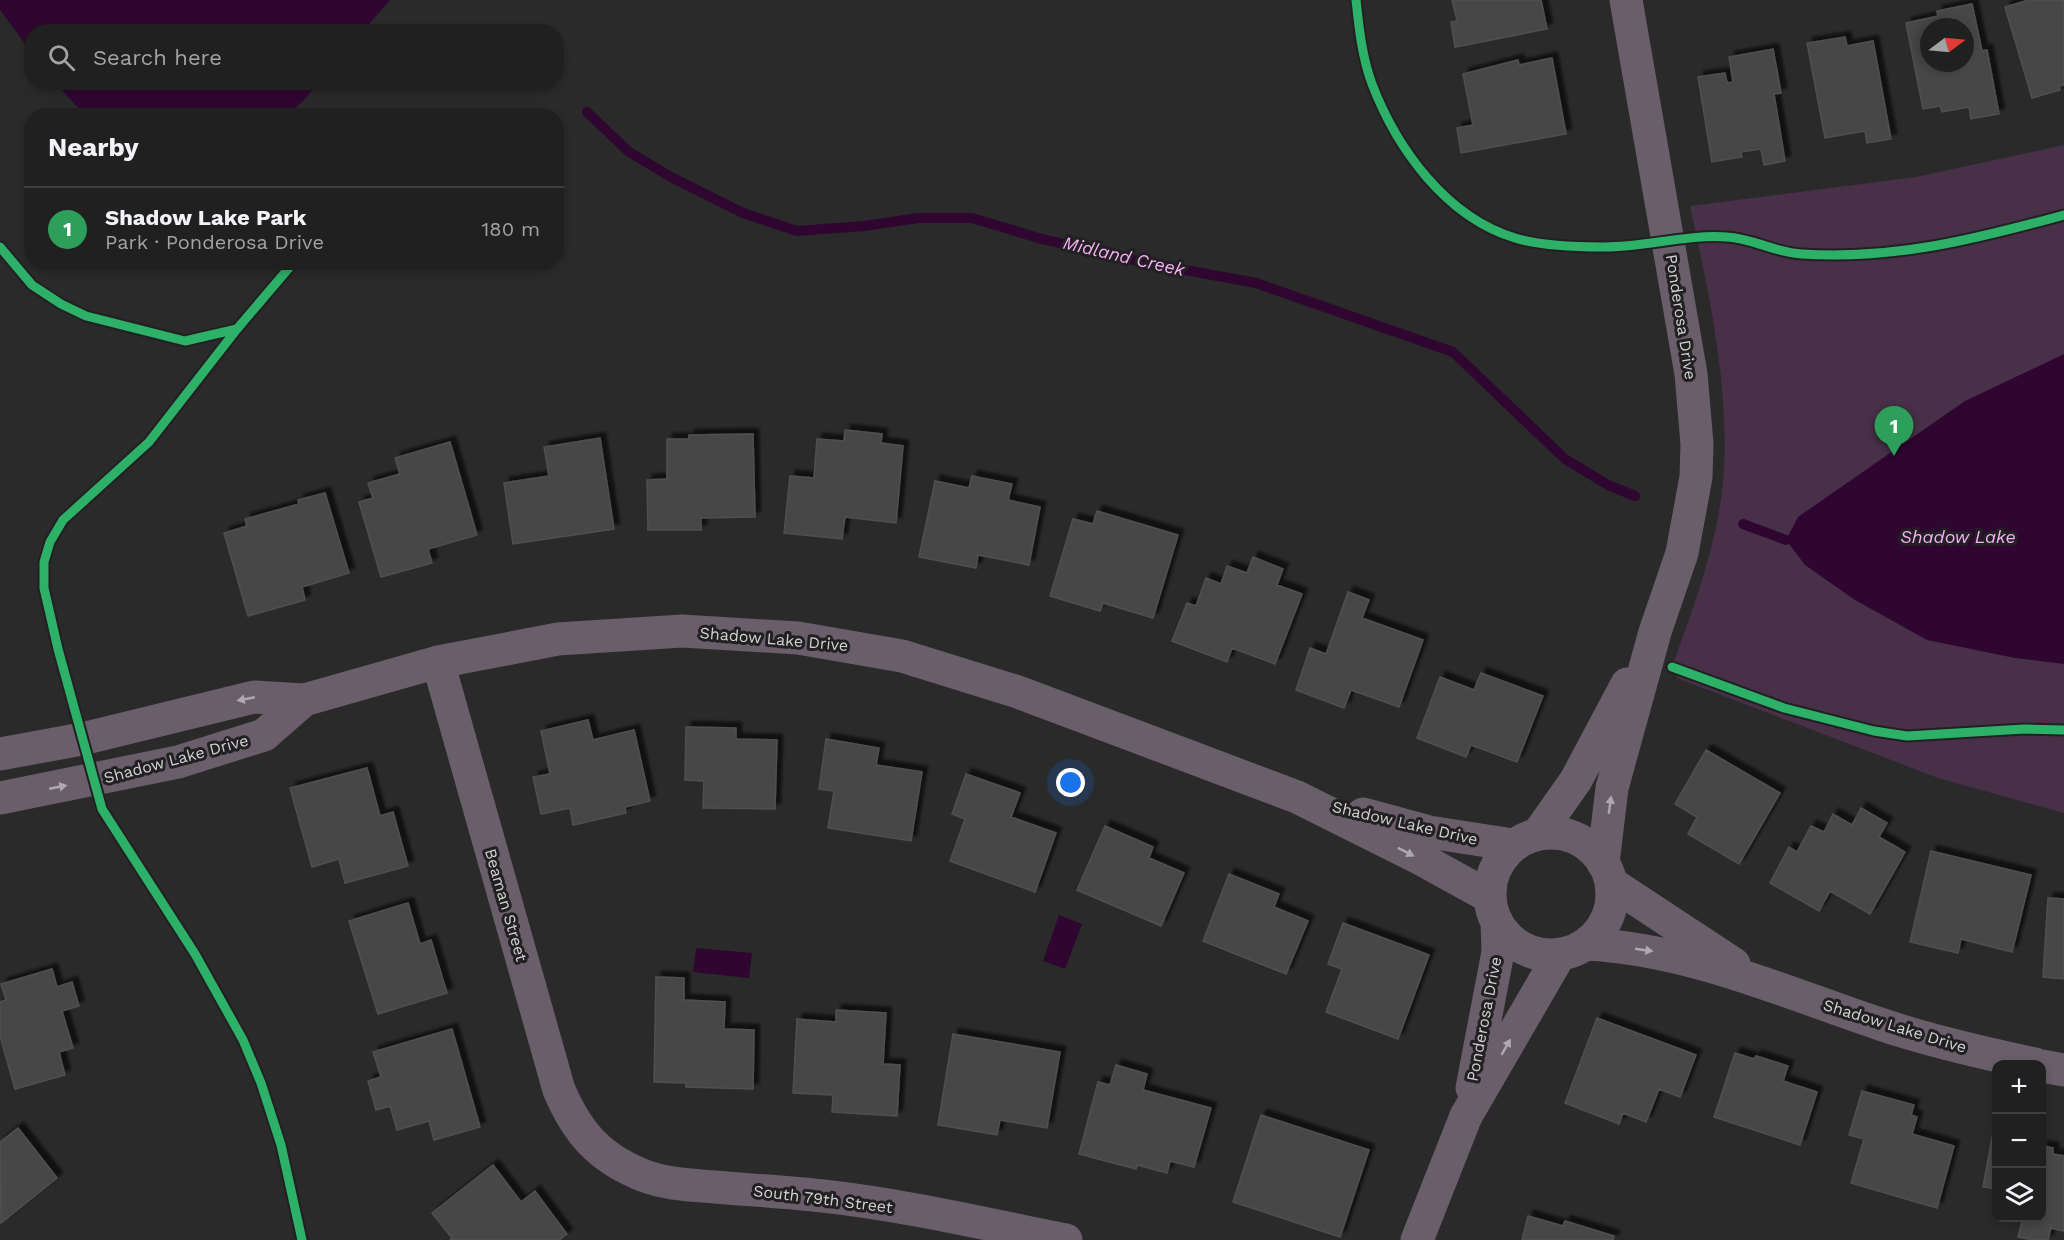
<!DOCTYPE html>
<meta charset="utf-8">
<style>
body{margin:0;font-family:"Work Sans",sans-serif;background:#2d2d2d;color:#f1f3f6}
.controls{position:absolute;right:18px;bottom:18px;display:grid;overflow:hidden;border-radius:12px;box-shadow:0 3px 9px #0003}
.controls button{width:54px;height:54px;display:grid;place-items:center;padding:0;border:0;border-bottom:2px solid #3d3e3e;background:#202020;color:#f1f3f6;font:30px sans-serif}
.compass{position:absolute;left:1920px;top:18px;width:54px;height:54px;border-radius:50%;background:#202020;box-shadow:0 3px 9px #0003;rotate:74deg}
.you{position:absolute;left:1071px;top:783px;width:21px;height:21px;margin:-15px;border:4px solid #fff;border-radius:50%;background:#1a73e8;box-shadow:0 0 0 9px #1a73e833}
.badge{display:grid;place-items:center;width:39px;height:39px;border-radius:50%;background:#989798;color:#fff;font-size:20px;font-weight:700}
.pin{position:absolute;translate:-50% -50px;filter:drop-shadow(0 2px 3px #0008)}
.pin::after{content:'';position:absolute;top:32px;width:21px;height:18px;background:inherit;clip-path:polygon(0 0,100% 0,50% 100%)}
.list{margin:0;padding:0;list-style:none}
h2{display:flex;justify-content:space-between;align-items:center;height:78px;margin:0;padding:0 24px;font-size:26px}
h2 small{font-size:20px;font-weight:400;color:#a2a3a5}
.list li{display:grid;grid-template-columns:39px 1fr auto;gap:18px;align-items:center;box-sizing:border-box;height:84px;padding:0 24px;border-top:2px solid #3d3e3e}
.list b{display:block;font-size:22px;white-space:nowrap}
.list p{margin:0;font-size:20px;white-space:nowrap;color:#a2a3a5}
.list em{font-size:20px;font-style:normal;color:#a2a3a5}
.icon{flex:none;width:33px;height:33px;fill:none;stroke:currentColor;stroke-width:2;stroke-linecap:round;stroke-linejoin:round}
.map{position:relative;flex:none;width:2064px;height:1240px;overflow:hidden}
.search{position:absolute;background:#202020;box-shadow:0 3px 9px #0003;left:24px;top:24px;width:540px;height:66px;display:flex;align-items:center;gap:15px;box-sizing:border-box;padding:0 21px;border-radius:24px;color:#a2a3a5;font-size:22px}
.panel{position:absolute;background:#202020;box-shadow:0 3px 9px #0003;left:24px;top:108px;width:540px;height:162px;border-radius:24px}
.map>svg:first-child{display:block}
.green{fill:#473048}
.water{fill:#2f0630}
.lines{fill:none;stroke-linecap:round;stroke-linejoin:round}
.stream{stroke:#2f0630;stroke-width:10}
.building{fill:#464646;stroke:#505050;stroke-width:1.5;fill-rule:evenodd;filter:url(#shadow)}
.minor{stroke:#695e69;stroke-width:33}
.cycleway-casing{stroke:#222022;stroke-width:13}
.cycleway{stroke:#2db169;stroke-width:9}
.oneway{fill:#aea9ae}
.labels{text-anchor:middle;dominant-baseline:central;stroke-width:6;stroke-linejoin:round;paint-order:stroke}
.street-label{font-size:16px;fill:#d3d2d3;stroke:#222022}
.water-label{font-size:18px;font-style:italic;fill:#f8b0fa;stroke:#222022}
</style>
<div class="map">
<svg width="2064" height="1240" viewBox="0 0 2064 1240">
<defs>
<filter id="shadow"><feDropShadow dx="5.5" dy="-5.5" stdDeviation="1.5" flood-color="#0009"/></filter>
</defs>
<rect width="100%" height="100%" fill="#2a2a2a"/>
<path class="green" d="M2064,145V813L1938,778L1677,678L1672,667C1693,608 1717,546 1723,482C1731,393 1709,293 1690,206L1916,177Z"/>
<path class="water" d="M0,0H390L363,31L32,32L31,52L0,10Z
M55,83H319L302,102L284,116L85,115Z
M2064,354V664L2015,658L1927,640L1855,600L1805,565L1786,540L1798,517L1965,401Z
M1059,915L1082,924L1065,969L1043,961Z
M696,948L752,953L749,978L693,972Z"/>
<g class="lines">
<path class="stream" d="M587,112L629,152L671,177L743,213L797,231L864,226L918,218H972L1042,239L1142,262L1256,283L1453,352L1565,459L1608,485L1635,496
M1743,524L1786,540"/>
</g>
<path class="building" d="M1452,0H1541L1547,29L1455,47L1451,22L1457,21Z
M2029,0H2064V85L2059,86L2060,90L2032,98L2005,7Z
M1972,4L1982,51L1987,50L1999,114L1971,119L1969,107L1942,112L1940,106L1923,109L1906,23L1938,16L1937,11ZM1929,27H1965V63H1929Z
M1845,37L1847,46L1873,41L1891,139L1867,143L1865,131L1825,138L1807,43Z
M1773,49L1781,93L1774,94L1785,161L1764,165L1761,149L1741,152L1742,157L1712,162L1698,77L1725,73L1727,83L1733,82L1729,57Z
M1552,58L1566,134L1461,153L1457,128L1473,125L1463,74L1518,60L1519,65Z
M845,430L882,434L881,443L903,446L896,523L845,517L842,539L784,533L790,476L814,478L817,439L844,441Z
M753,434L755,517L701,518V530H648L647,480L667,479V439H689V435Z
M600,438L614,529L513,544L504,483L549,476L544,447Z
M450,442L477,535L428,549L432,563L381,577L359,502L373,498L368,483L400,474L395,458Z
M972,476L1012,484L1008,500L1040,507L1029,565L978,555L976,568L919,557L935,481L969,488Z
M325,493L349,573L302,587L305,600L248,616L224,533L247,526L245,519L299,504L298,500Z
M1097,511L1178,535L1153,618L1103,603L1100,611L1050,596L1073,519L1093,524Z
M1253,557L1283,569L1277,585L1302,594L1275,664L1232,648L1227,662L1172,641L1187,603L1196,606L1206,578L1221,584L1227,566L1247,573Z
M1348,592L1369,600L1362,618L1423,640L1399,707L1351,690L1344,708L1296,690L1310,648L1326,654Z
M1481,673L1543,696L1517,762L1471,745L1466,757L1417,738L1440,677L1474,690Z
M588,720L593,740L634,730L650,801L625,807L626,813L573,825L570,808L541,814L533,777L550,774L541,731Z
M686,727L736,728V739L777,740L775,809L703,808L704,781L685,780Z
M826,739L879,748L876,765L922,772L911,841L828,828L834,791L819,789Z
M1706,750L1780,793L1739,864L1688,834L1697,817L1675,804Z
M367,768L380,816L393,812L408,866L345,883L339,859L312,867L290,788Z
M966,774L1020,793L1011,817L1056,833L1035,892L950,861L965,819L952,814Z
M1861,808L1887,823L1879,837L1905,852L1870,914L1830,891L1819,911L1770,883L1789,847L1797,852L1811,826L1824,832L1833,814L1852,825Z
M1105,826L1153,847L1149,858L1184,873L1161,926L1077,890Z
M1931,851L2031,875L2012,952L1961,939L1958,953L1910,942Z
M1229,874L1279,894L1274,907L1308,921L1286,974L1203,941Z
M2048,898L2064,899V979L2043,977Z
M408,903L420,944L431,940L447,993L378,1014L349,921Z
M1343,923L1429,955L1398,1039L1326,1012L1342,969L1328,964Z
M52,969L57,987L72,982L79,1006L62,1011L73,1048L59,1052L65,1075L15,1089L0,1036V1002L6,1000L1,984Z
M656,977L684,978V1000L725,1002L724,1029L754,1030L753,1089L686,1087V1083L654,1082Z
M836,1010L886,1013L883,1064L900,1065L897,1116L832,1112L833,1095L793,1093L797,1019L836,1022Z
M1597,1018L1696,1055L1680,1097L1659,1089L1646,1122L1623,1113L1619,1124L1565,1103Z
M452,1029L480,1127L434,1140L429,1121L397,1130L390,1106L376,1110L368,1081L381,1077L373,1052Z
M953,1034L1060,1052L1047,1128L1000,1120L997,1135L938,1125Z
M1735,1053L1754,1059L1756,1056L1788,1066L1783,1081L1817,1092L1800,1145L1714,1117Z
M1116,1065L1147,1074L1143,1090L1211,1108L1194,1167L1170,1161L1167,1173L1137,1165L1136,1169L1079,1154L1098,1082L1110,1085Z
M1862,1091L1914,1105L1911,1115L1917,1117L1912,1134L1954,1146L1937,1208L1851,1183L1864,1139L1849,1135Z
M1261,1115L1369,1150L1340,1237L1233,1202Z
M18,1128L57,1178L1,1223L0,1142Z
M1993,1132L1996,1133V1189L1983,1187Z
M2042,1146L2053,1148V1154L2064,1156V1231L2051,1228L2048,1240H2033L2018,1237L2022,1221L2001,1218H2042Z
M493,1165L521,1202L535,1191L567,1234L559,1240H450L452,1238L432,1213Z
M1528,1216L1563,1226L1565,1221L1614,1236L1613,1240H1522Z"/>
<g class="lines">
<path class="minor" d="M438,662L559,1090C577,1132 598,1157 642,1175C665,1184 689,1185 714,1187C750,1190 787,1192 823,1196C905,1205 985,1224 1066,1240
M0,754L82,739L254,697L304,700L438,662L558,639L682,631L798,638L902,656L1018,692L1297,797L1421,859L1490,897
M0,798L178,762L264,735L304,700
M1363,814L1429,832L1513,845
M1490 894a61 61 0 1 1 122 0a61 61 0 1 1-122 0Z
M1538,834L1576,780L1627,684
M1603,863L1612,788L1655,632L1682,553L1696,477L1697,444L1691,374L1626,0
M1611,883L1734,964
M1586,944C1689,949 1784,992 1880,1024C1930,1041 1983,1053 2035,1064
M2042,1066L2064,1070
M1472,1088L1498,952L1497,922
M1417,1240L1466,1116L1560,954"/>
<g class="cycleway-casing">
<path id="cycleway" d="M1356,0C1359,28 1362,57 1372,84C1397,149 1446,217 1515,238C1541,246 1574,247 1601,247C1643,248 1685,234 1727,237C1752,238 1776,253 1802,254C1894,260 1976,239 2064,215
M0,247L32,285L61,304L86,316L185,341L237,329
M294,262L237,329L149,442L63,520L50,542L44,562V588L58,649L102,809L195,954L243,1040L261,1083L281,1145L302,1240
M1672,667L1784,708L1874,731L1907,736L2024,729L2064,730"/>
</g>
<use href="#cycleway" class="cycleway"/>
</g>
<defs><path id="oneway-solid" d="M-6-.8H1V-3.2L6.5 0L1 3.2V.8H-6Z" transform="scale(1.5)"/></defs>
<g class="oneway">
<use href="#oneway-solid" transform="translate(246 699) rotate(169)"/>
<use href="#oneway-solid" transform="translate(58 787) rotate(-11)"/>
<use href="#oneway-solid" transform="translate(1610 805) rotate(-82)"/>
<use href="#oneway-solid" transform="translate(1406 852) rotate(27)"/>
<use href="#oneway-solid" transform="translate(1644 950) rotate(8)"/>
<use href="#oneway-solid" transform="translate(1506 1047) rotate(-60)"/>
</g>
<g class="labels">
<g class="street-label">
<text transform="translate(1681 317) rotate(81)">Ponderosa Drive</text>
<text transform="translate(774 639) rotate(5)">Shadow Lake Drive</text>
<text transform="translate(176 759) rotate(-15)">Shadow Lake Drive</text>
<text transform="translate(1405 823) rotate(13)">Shadow Lake Drive</text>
<text transform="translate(506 905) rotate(74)">Beaman Street</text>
<text transform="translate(1484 1019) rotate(-79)">Ponderosa Drive</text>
<text transform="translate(1895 1026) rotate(17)">Shadow Lake Drive</text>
<text transform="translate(823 1199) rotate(7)">South 79th Street</text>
</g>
<g class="water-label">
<text transform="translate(1124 256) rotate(13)">Midland Creek</text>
<text x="1958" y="536">Shadow Lake</text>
</g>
</g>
</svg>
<div class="controls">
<button>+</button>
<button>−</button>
<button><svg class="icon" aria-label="layers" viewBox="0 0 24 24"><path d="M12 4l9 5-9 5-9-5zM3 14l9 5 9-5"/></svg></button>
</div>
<svg class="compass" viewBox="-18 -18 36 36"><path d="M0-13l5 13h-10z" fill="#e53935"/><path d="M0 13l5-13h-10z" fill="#a2a3a5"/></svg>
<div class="you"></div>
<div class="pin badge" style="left:1894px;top:456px;background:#2e9e5b">1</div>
<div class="search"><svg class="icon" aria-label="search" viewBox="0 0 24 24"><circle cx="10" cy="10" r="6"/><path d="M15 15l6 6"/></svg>Search here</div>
<section class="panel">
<h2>Nearby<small></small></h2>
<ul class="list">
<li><span class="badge" style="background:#2e9e5b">1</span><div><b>Shadow Lake Park</b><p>Park · Ponderosa Drive</p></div><em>180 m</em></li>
</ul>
</section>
</div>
